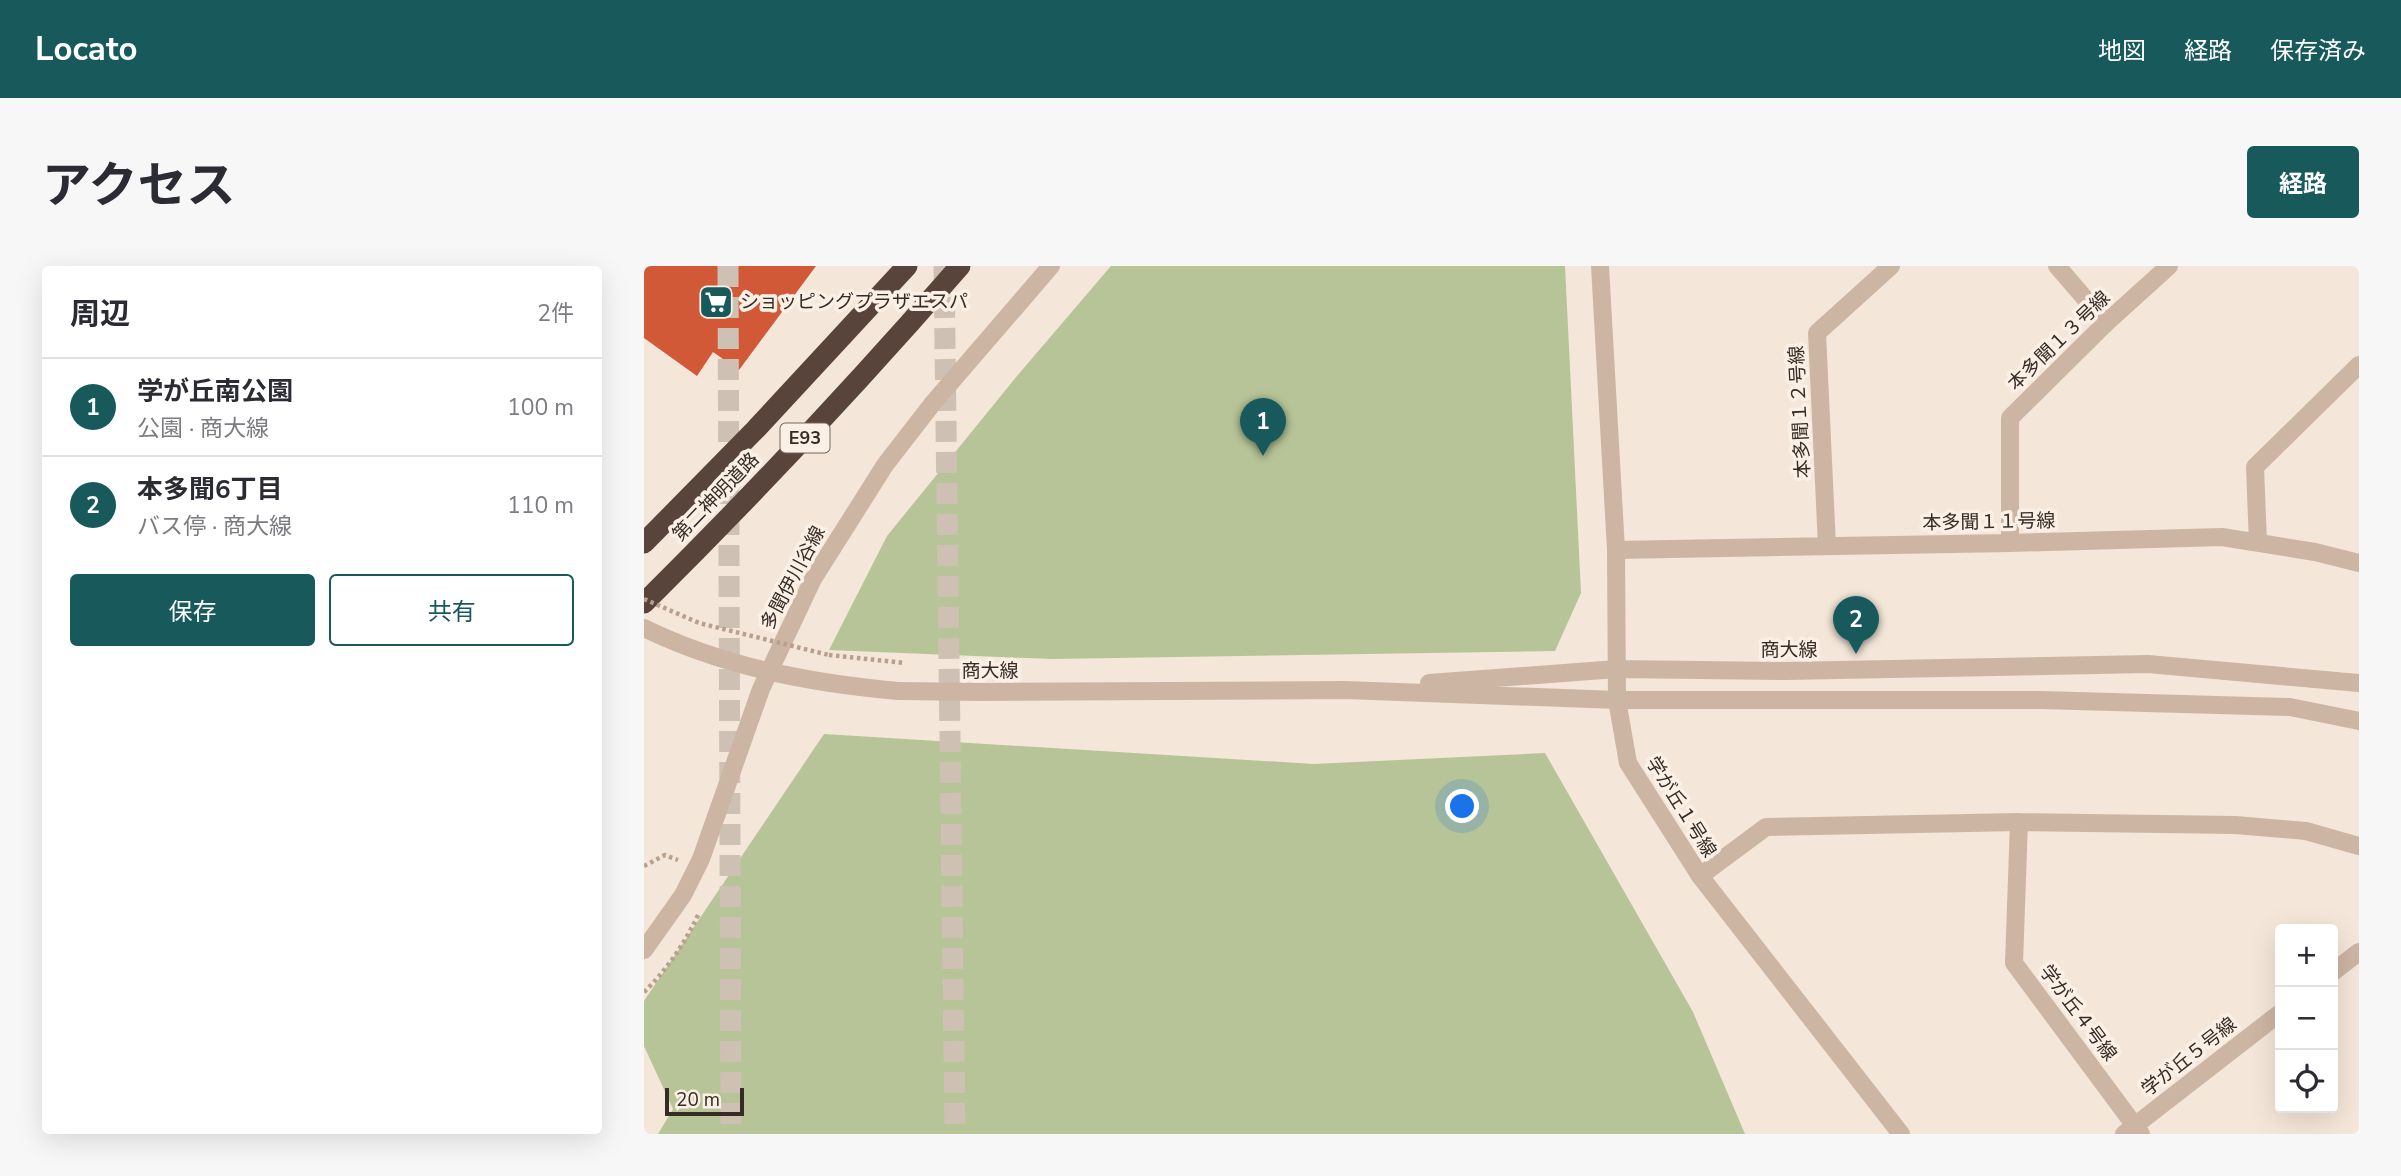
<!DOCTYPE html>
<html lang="ja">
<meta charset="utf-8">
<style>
body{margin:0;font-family:"Nunito Sans","Noto Sans JP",sans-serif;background:#f7f7f7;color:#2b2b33}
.controls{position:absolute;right:21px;bottom:21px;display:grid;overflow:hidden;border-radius:7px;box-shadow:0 7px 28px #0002}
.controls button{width:63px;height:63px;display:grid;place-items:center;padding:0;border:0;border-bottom:2px solid #e1e1e2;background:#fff;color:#2b2b33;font:35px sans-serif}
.scale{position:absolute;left:21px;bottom:18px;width:79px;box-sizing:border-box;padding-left:7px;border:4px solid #372b26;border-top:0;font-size:19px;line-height:24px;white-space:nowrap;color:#372b26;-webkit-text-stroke:5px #fbf0e5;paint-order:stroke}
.you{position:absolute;left:819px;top:541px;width:24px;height:24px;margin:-18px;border:5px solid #fff;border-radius:50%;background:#1a73e8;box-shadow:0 0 0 10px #1a73e833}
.badge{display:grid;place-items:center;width:46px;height:46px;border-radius:50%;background:#185a5c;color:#fff;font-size:23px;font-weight:700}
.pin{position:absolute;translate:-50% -58px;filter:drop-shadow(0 2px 4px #0008)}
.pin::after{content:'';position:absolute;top:37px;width:24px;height:21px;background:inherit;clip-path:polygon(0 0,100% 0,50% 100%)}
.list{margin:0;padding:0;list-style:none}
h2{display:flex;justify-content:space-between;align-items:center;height:91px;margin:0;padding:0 28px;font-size:30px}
h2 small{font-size:23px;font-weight:400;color:#7c7c81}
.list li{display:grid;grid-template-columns:46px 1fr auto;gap:21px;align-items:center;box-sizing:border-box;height:98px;padding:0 28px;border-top:2px solid #e1e1e2}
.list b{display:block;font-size:26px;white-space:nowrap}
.list p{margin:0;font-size:23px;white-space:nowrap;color:#7c7c81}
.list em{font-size:23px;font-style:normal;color:#7c7c81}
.actions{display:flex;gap:14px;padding:21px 28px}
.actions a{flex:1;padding:16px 0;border:2px solid #185a5c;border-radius:7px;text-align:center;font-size:24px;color:#185a5c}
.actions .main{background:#185a5c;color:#fff}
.icon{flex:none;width:38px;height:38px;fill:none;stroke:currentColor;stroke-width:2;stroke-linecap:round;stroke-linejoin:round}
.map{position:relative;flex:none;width:1715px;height:868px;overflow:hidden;border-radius:7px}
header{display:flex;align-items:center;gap:42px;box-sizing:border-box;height:98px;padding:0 35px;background:#185a5c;color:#fff}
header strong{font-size:33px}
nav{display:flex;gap:38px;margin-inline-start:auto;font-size:24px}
.intro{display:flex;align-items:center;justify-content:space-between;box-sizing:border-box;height:168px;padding:0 42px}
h1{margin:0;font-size:49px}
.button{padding:18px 32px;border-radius:7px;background:#185a5c;color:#fff;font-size:24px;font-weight:700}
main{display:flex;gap:42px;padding:0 42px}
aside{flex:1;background:#fff;border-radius:7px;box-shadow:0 7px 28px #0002}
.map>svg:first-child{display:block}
.green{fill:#b6c497}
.building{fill:#d15938}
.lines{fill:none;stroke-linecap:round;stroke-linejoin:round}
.motorway-tunnel{stroke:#cec1b4;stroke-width:21;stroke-dasharray:21 10;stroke-linecap:butt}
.path{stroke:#b99f8d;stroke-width:4.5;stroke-dasharray:3.5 3.5;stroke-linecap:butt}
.minor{stroke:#cdb5a3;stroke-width:18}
.tertiary{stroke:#cdb5a3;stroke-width:18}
.motorway{stroke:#59443c;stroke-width:21}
.path-bridge{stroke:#b99f8d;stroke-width:4.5;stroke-dasharray:3.5 3.5;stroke-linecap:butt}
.tertiary-bridge{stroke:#cdb5a3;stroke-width:18}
.labels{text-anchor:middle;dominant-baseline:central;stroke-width:7;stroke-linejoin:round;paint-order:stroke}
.shield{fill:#fbf0e5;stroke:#72665f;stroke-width:2}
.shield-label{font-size:18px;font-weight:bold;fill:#372b26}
.poi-label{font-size:19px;fill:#372b26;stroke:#fbf0e5;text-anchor:start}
.street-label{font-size:19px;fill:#372b26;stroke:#fbf0e5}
</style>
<header>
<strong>Locato</strong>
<nav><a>地図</a><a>経路</a><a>保存済み</a></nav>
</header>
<div class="intro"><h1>アクセス</h1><a class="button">経路</a></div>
<main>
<aside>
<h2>周辺<small>2件</small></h2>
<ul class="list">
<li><span class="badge">1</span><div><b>学が丘南公園</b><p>公園 · 商大線</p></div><em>100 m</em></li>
<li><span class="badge">2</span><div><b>本多聞6丁目</b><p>バス停 · 商大線</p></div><em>110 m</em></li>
</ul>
<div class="actions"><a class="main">保存</a><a>共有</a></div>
</aside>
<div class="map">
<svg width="1715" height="868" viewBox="0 0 1715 868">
<rect width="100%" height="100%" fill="#f4e6d8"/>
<path class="green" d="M467,0H921L937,327L911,385L408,393L185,384L243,270L373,110Z
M180,468L670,498L901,487L1049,746L1101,868H14L29,843L0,780V735Z"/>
<path class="building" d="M0,0H172L95,104L69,86L53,110L0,72Z"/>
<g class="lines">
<path class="motorway-tunnel" d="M84,0L87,868
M300,0L311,868"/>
<path class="path" d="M185,389L261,397
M0,600L21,589L34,594
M0,726C23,704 41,677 55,647"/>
<path class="minor" d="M1413,0L1462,57
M1366,277V152L1462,57L1525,0
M1614,277L1611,201L1715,99
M1183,280L1173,67L1247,0
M972,284L1366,277L1578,271L1671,286L1715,297
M1375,556L1370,697L1497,868
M1056,610L1122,561L1375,556L1591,559L1662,565L1715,580
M1689,706L1715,686
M1480,868L1636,747"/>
<path class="tertiary" d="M956,0L972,284L973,434L984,497L1056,610L1257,868
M785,417L973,403L1142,405L1504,398L1715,417
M254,425L337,426L701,424L973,434H1397L1646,441L1715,455
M0,684L39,629L57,593L117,423L169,313L241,199L289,137L407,0"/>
<path class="motorway" d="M0,277L112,163L263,0
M0,337C109,229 215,116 316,0"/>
<path class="path-bridge" d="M0,333L55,357L185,389"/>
<path class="tertiary-bridge" d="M0,362C80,401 166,417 254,425"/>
</g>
<defs>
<g id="supermarket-square" transform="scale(1.75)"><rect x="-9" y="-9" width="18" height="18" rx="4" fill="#185a5c" stroke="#fbf0e5"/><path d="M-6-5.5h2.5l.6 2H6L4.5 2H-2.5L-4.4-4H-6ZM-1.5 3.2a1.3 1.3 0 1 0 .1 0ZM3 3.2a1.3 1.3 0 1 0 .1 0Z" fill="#fff"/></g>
</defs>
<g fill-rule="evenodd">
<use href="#supermarket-square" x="72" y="36"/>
</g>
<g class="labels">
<rect class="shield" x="136.5" y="157.5" width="49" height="29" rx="5"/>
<g class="shield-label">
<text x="161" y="172">E93</text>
</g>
<g class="poi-label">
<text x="96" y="36">ショッピングプラザエスパ</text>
</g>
<g class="street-label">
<text transform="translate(1415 75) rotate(-44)">本多聞１３号線</text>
<text transform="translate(1156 146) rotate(-93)">本多聞１２号線</text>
<text transform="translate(72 231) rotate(-46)">第二神明道路</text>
<text transform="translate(1345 256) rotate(-1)">本多聞１１号線</text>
<text transform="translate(149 312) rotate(-62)">多聞伊川谷線</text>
<text x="1145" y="384">商大線</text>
<text x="346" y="405">商大線</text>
<text transform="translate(1037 541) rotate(58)">学が丘１号線</text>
<text transform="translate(1434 747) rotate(53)">学が丘４号線</text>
<text transform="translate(1545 791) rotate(-38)">学が丘５号線</text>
</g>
</g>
</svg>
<div class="controls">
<button>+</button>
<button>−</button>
<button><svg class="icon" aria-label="locate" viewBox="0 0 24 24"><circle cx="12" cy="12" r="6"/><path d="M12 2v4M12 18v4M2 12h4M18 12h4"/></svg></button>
</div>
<div class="scale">20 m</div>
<div class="you"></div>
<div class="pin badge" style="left:619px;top:190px">1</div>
<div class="pin badge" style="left:1212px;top:388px">2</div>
</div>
</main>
